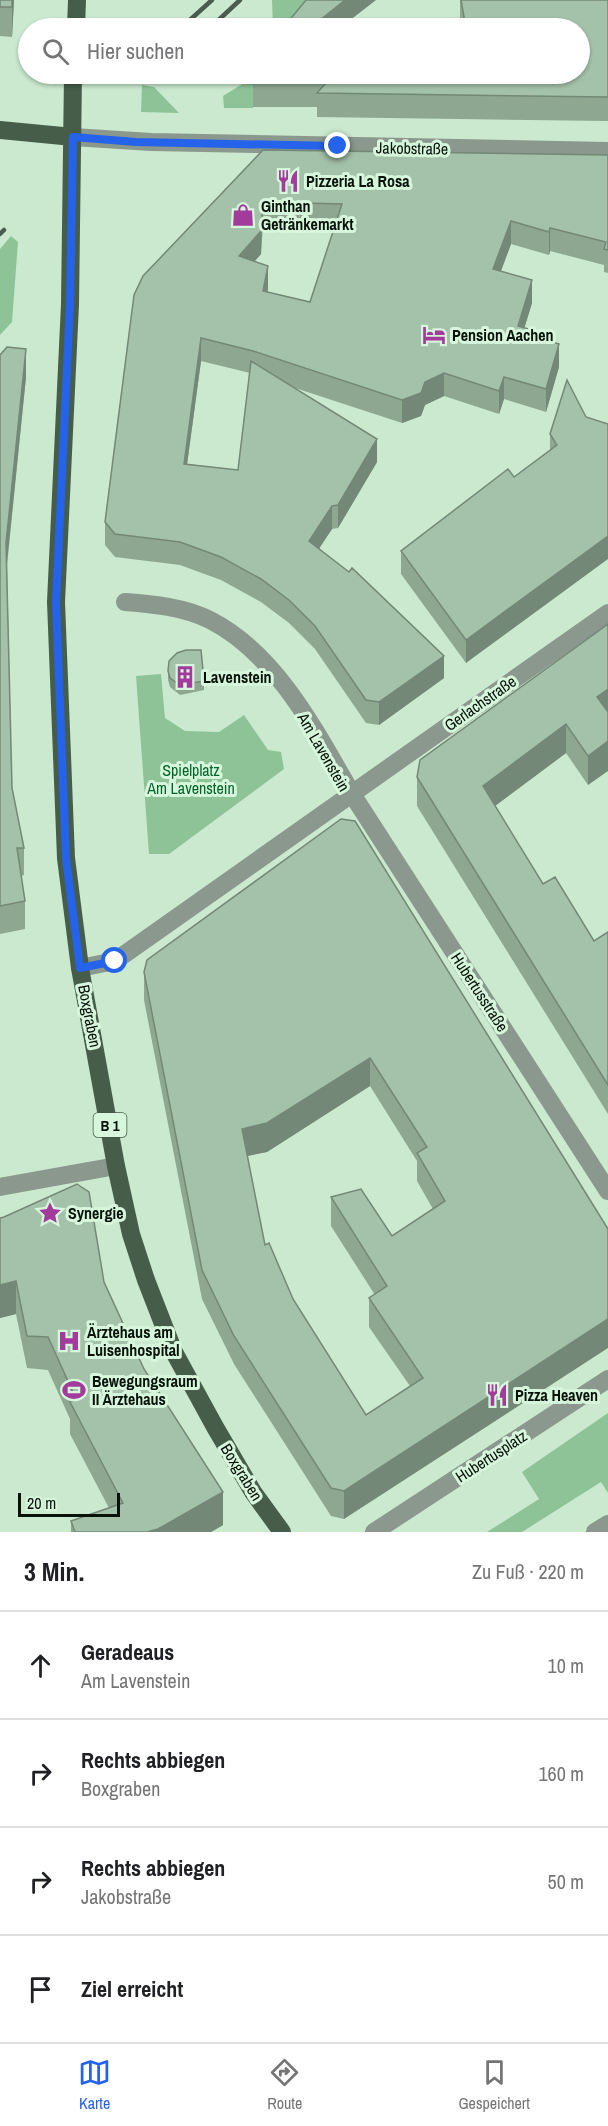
<!DOCTYPE html>
<html lang="de">
<meta charset="utf-8">
<style>
body{margin:0;font-family:"Archivo Narrow",sans-serif;background:#f2f2f2;color:#202124}
.scale{position:absolute;left:18px;bottom:15px;width:102px;box-sizing:border-box;padding-left:6px;border:3px solid #071209;border-top:0;font-size:16px;line-height:21px;white-space:nowrap;color:#071209;-webkit-text-stroke:4px #d7f7dc;paint-order:stroke}
.stop{position:absolute;width:18px;height:18px;margin:-14px;border:4px solid #2563eb;border-radius:50%;background:#fff}
.stop.end{background:#2563eb;border-color:#fff;box-shadow:0 2px 6px #0008}
.list{margin:0;padding:0;list-style:none}
h2{display:flex;justify-content:space-between;align-items:center;height:78px;margin:0;padding:0 24px;font-size:26px}
h2 small{font-size:20px;font-weight:400;color:#757577}
.list li{display:grid;grid-template-columns:39px 1fr auto;gap:18px;align-items:center;box-sizing:border-box;height:108px;padding:0 24px;border-top:2px solid #e0e0e0}
.list b{display:block;font-size:22px;white-space:nowrap}
.list p{margin:0;font-size:20px;white-space:nowrap;color:#757577}
.list em{font-size:20px;font-style:normal;color:#757577}
.icon{flex:none;width:33px;height:33px;fill:none;stroke:currentColor;stroke-width:2;stroke-linecap:round;stroke-linejoin:round}
.map{position:relative;flex:none;width:608px;height:1532px;overflow:hidden}
.search{position:absolute;background:#fff;box-shadow:0 2px 4px #0004;left:18px;right:18px;top:18px;height:66px;display:flex;align-items:center;gap:15px;box-sizing:border-box;padding:0 21px;border-radius:33px;color:#757577;font-size:22px}
.sheet{height:510px;background:#fff}
nav{display:flex;justify-content:space-around;align-items:center;box-sizing:border-box;height:84px;border-top:2px solid #e0e0e0;background:#fff;font-size:16px;color:#757577}
nav a{display:grid;justify-items:center;gap:3px}
nav .on{color:#2563eb}
.map>svg:first-child{display:block}
.green{fill:#8ec398}
.lines{fill:none;stroke-linecap:round;stroke-linejoin:round}
.minor{stroke:#8b988d;stroke-width:18}
.major{stroke:#465d4a;stroke-width:18}
.rail{stroke:#4a5c4d;stroke-width:4.5}
.wall{fill:#8da791;fill-rule:evenodd}
.shaded-wall{fill:#738876}
.building{fill:#a4c2a9;stroke:#738876;stroke-width:1.5;fill-rule:evenodd}
.route{stroke:#2563eb;stroke-width:8}
.labels{text-anchor:middle;dominant-baseline:central;stroke-width:6;stroke-linejoin:round;paint-order:stroke}
.shield{fill:#d7f7dc;stroke:#455748;stroke-width:1.5}
.shield-label{font-size:15px;font-weight:bold;fill:#071209}
.street-label{font-size:16px;fill:#071209;stroke:#d7f7dc}
.poi-label{font-size:16px;font-weight:bold;fill:#071209;stroke:#d7f7dc;text-anchor:start}
.park-label{font-size:16px;fill:#04652c;stroke:#d7f7dc}
</style>
<div class="map">
<svg width="608" height="1532" viewBox="0 0 608 1532">
<rect width="100%" height="100%" fill="#cae9cf"/>
<path class="green" d="M272,0H326L303,28H273Z
M252,74H265L253,108H224L223,96L244,83Z
M142,85L154,87L179,113L141,112Z
M11,236L18,242L12,322L0,335V249Z
M161,674L165,718L185,731L219,732L244,715L268,750L281,752L284,769L169,854H149L136,676Z
M608,1413V1493L601,1482L522,1532H487L539,1499L522,1472Z"/>
<g class="lines">
<path class="minor" d="M73,137L151,142L608,151
M125,602C153,604 184,607 210,620C277,654 316,732 352,794L608,1191
M80,968L115,961L608,613
M0,1187L116,1166
M374,1532L608,1379
M595,1532L608,1524"/>
<path class="major" d="M76,28L77,0
M73,74L70,304L56,602L66,858L80,968L116,1166L131,1234L146,1280L174,1352L215,1427L253,1492L282,1532
M0,130L73,137"/>
<path class="rail" d="M181,28L212,0
M210,28L240,0
M160,76L162,74
M0,234L4,230"/>
</g>
<path class="wall" d="M0,0H14L12,37L0,36Z
M460,0H608V121L317,117V107H253V83L579,28H462L460,19Z
M263,150L608,155V273L604,272V265L550,251L549,255L511,244L501,271L532,303L524,328L542,339L559,367L546,412L504,399L499,414L444,396L425,405L421,416L402,423L292,387L377,462L338,528L332,529L319,548L444,678L379,725L366,723L315,649L289,623L261,602L221,580L180,565L115,557L105,545V522ZM263,225L335,227L310,302L267,292L268,289L254,262L261,254ZM201,361L250,373L238,470L187,464Z
M0,355L26,377L7,566L12,788L24,848V875L21,876L25,901V929L0,934Z
M586,417L466,663L401,574V551L514,477L550,450V434Z
M608,624L588,785L566,753L495,806L543,884L594,941L608,932V1114L417,806V777Z
M168,671L204,681V690L180,695L170,687L168,680Z
M341,819L608,1229L344,1519L331,1516L234,1364L202,1299L144,1000V972ZM370,1086L417,1161V1181L433,1209L392,1236L331,1197V1226L375,1295L369,1298V1327L410,1386L366,1415L293,1299L265,1245L247,1156L267,1152Z
M0,1218L104,1282L144,1369L223,1525L211,1532H71V1521L109,1508L70,1434V1419L48,1370L27,1368L16,1314L0,1318Z"/>
<path class="shaded-wall" d="M12,0H14L12,37Z
M345,0H376L340,28L320,20Z
M263,202L261,254L239,279V256Z
M511,221V244L493,292V269Z
M550,228V251L549,255V232Z
M268,266V289L263,314V291Z
M532,280V303L518,349V326Z
M201,338V361L184,487V464Z
M559,344V367L546,412V389Z
M26,349V377L6,571V543Z
M444,373V396L425,405L421,416L402,423V400L425,382Z
M504,377V399L499,414V391Z
M377,439V462L338,528V505Z
M332,506V529L309,564V541Z
M608,536V559L466,663V640Z
M444,656V678L379,725V702Z
M608,689V719L597,697Z
M566,724V753L483,815V786Z
M608,741V771L588,785V756Z
M370,1058V1086L267,1152L242,1157V1129Z
M16,1281V1314L0,1318V1285Z
M608,1319V1348L344,1519V1491Z
M223,1492V1525L211,1532H147Z"/>
<path class="building" d="M0,0H12V7H0Z
M306,0H345L320,20L376,22L377,28H394H283Z
M461,0H608V97L317,93L326,83H253L256,74H579V28H466Z
M263,150L608,155V250L604,249L606,242L550,228L549,232L511,221L493,269L532,280L518,326L542,333L540,338L559,344L546,389L504,377L499,391L444,373L425,382L421,393L402,400L253,351L201,338L184,464L238,470L251,361L377,439L338,505L332,506L309,541L349,572L352,568L444,656L379,702L366,700L315,626L289,600L261,579L221,557L180,542L115,534L105,522L134,295L143,276ZM263,202L342,204L310,302L263,291L268,266L239,256L261,231Z
M7,347L26,349L6,543L12,788L24,848H17L25,901L0,906V355Z
M567,380L586,417L608,424V536L466,640L401,551L508,469L514,477L557,445L550,434Z
M608,624V689L597,697L608,712V741L588,756L566,724L483,786L543,884L555,877L594,941L608,932V1085L417,777L420,760Z
M186,650H201L204,681L180,685L170,678L168,671L169,661L177,653Z
M341,819L355,821L608,1229V1319L344,1491L331,1488L234,1336L202,1270L144,972L147,960ZM370,1058L427,1147L417,1153L445,1201L392,1236L361,1189L331,1197L387,1286L369,1298L423,1378L366,1415L293,1299L269,1243L265,1245L242,1129L267,1123Z
M77,1184L89,1192L104,1282L144,1369L223,1492L158,1529L147,1532H75L71,1521L123,1503L70,1402L76,1399L48,1337L27,1336L16,1281L0,1285V1218L4,1217Z"/>
<g class="lines">
<path class="route" d="M115,961L80,968L66,858L56,602L70,304L73,137L136,142L338,146"/>
</g>
<defs>
<g id="restaurant-bare" transform="scale(1.8)"><path d="M-5-6h1v4h1v-4h1v4h1v-4h1v5L-1.5 .5V6h-2V.5L-5-1ZM5-6V6H3V1.5H1.5Q1.5-4 5-6Z" fill="#a33b9d" stroke="#d7f7dc" stroke-width="2.5" paint-order="stroke"/></g>
<g id="shop-bare" transform="scale(1.8)"><path d="M-5-2.5h2.3a2.7 3.5 0 0 1 5.4 0H5L5.5 6h-11ZM-1.5-2.5h3a1.5 2.3 0 0 0-3 0Z" fill="#a33b9d" stroke="#d7f7dc" stroke-width="2.5" paint-order="stroke"/></g>
<g id="hotel-bare" transform="scale(1.8)"><path d="M-6-4.5h1.5V1H6V5H4.5V3h-9V5H-6ZM-4 0a1.8 1.8 0 1 1 3.6 0ZM.5 0V-2.5h3Q6-2.5 6 0Z" fill="#a33b9d" stroke="#d7f7dc" stroke-width="2.5" paint-order="stroke"/></g>
<g id="building-bare" transform="scale(1.8)"><path d="M-4-6H4V6H1V3H-1V6H-4ZM-2.5-4.3h1.7v1.8h-1.7ZM.8-4.3h1.7v1.8H.8ZM-2.5-1h1.7V.8h-1.7ZM.8-1h1.7V.8H.8Z" fill="#a33b9d" stroke="#d7f7dc" stroke-width="2.5" paint-order="stroke"/></g>
<g id="sight-bare" transform="scale(1.8)"><path d="M0-6L1.8-2.2L6-1.7L2.9 1.2L3.7 5.4L0 3.3L-3.7 5.4L-2.9 1.2L-6-1.7L-1.8-2.2Z" fill="#a33b9d" stroke="#d7f7dc" stroke-width="2.5" paint-order="stroke"/></g>
<g id="hospital-bare" transform="scale(1.8)"><path d="M-5-5h3v3.5h4V-5h3V5h-3V1.5h-4V5h-3Z" fill="#a33b9d" stroke="#d7f7dc" stroke-width="2.5" paint-order="stroke"/></g>
<g id="stadium-bare" transform="scale(1.8)"><path d="M0-5a6.5 5 0 1 0 0 10a6.5 5 0 1 0 0-10ZM-3.5-1.8h7v3.6h-7Z" fill="#a33b9d" stroke="#d7f7dc" stroke-width="2.5" paint-order="stroke"/></g>
</defs>
<g fill-rule="evenodd">
<use href="#restaurant-bare" x="288" y="181"/>
<use href="#shop-bare" x="243" y="215"/>
<use href="#hotel-bare" x="434" y="335"/>
<use href="#building-bare" x="185" y="677"/>
<use href="#sight-bare" x="50" y="1213"/>
<use href="#hospital-bare" x="69" y="1341"/>
<use href="#stadium-bare" x="74" y="1390"/>
<use href="#restaurant-bare" x="497" y="1395"/>
</g>
<g class="labels">
<rect class="shield" x="93.5" y="1113" width="33" height="24" rx="4.5"/>
<g class="shield-label">
<text x="110" y="1125">B 1</text>
</g>
<g class="street-label">
<text transform="translate(412 148) rotate(1)">Jakobstraße</text>
<text transform="translate(480 703) rotate(-35)">Gerlachstraße</text>
<text transform="translate(324 752) rotate(60)">Am Lavenstein</text>
<text transform="translate(480 992) rotate(57)">Hubertusstraße</text>
<text transform="translate(90 1016) rotate(79)">Boxgraben</text>
<text transform="translate(491 1456) rotate(-33)">Hubertusplatz</text>
<text transform="translate(242 1472) rotate(58)">Boxgraben</text>
</g>
<g class="poi-label">
<text x="306" y="181">Pizzeria La Rosa</text>
<text x="261" y="206">Ginthan<tspan x="261" dy="18">Getränkemarkt</tspan></text>
<text x="452" y="335">Pension Aachen</text>
<text x="203" y="677">Lavenstein</text>
<text x="68" y="1213">Synergie</text>
<text x="87" y="1332">Ärztehaus am<tspan x="87" dy="18">Luisenhospital</tspan></text>
<text x="92" y="1381">Bewegungsraum<tspan x="92" dy="18">II Ärztehaus</tspan></text>
<text x="515" y="1395">Pizza Heaven</text>
</g>
<g class="park-label">
<text x="191" y="770">Spielplatz<tspan x="191" dy="18">Am Lavenstein</tspan></text>
</g>
</g>
</svg>
<div class="scale">20 m</div>
<div class="stop" style="left:115px;top:961px"></div>
<div class="stop end" style="left:338px;top:146px"></div>
<div class="search"><svg class="icon" aria-label="search" viewBox="0 0 24 24"><circle cx="10" cy="10" r="6"/><path d="M15 15l6 6"/></svg>Hier suchen</div>
</div>
<section class="sheet">
<h2>3 Min.<small>Zu Fuß · 220 m</small></h2>
<ul class="list">
<li><svg class="icon" aria-label="ahead" viewBox="0 0 24 24"><path d="M12 20V5M6 11l6-6 6 6"/></svg><div><b>Geradeaus</b><p>Am Lavenstein</p></div><em>10 m</em></li>
<li><svg class="icon" aria-label="right" viewBox="0 0 24 24"><path d="M7 20v-9h11M14 6l5 5-5 5"/></svg><div><b>Rechts abbiegen</b><p>Boxgraben</p></div><em>160 m</em></li>
<li><svg class="icon" aria-label="right" viewBox="0 0 24 24"><path d="M7 20v-9h11M14 6l5 5-5 5"/></svg><div><b>Rechts abbiegen</b><p>Jakobstraße</p></div><em>50 m</em></li>
<li><svg class="icon" aria-label="arrive" viewBox="0 0 24 24"><path d="M6 21V4h12l-3 4 3 4H6"/></svg><div><b>Ziel erreicht</b></div></li>
</ul>
</section>
<nav>
<a class="on"><svg class="icon" aria-label="map" viewBox="0 0 24 24"><path d="M3 6l6-2 6 2 6-2v14l-6 2-6-2-6 2zM9 4v14M15 6v14"/></svg>Karte</a>
<a><svg class="icon" aria-label="directions" viewBox="0 0 24 24"><path d="M12 3l9 9-9 9-9-9zM9 14v-3h6M13 9l2 2-2 2"/></svg>Route</a>
<a><svg class="icon" aria-label="saved" viewBox="0 0 24 24"><path d="M7 4h10v16l-5-4-5 4z"/></svg>Gespeichert</a>
</nav>
